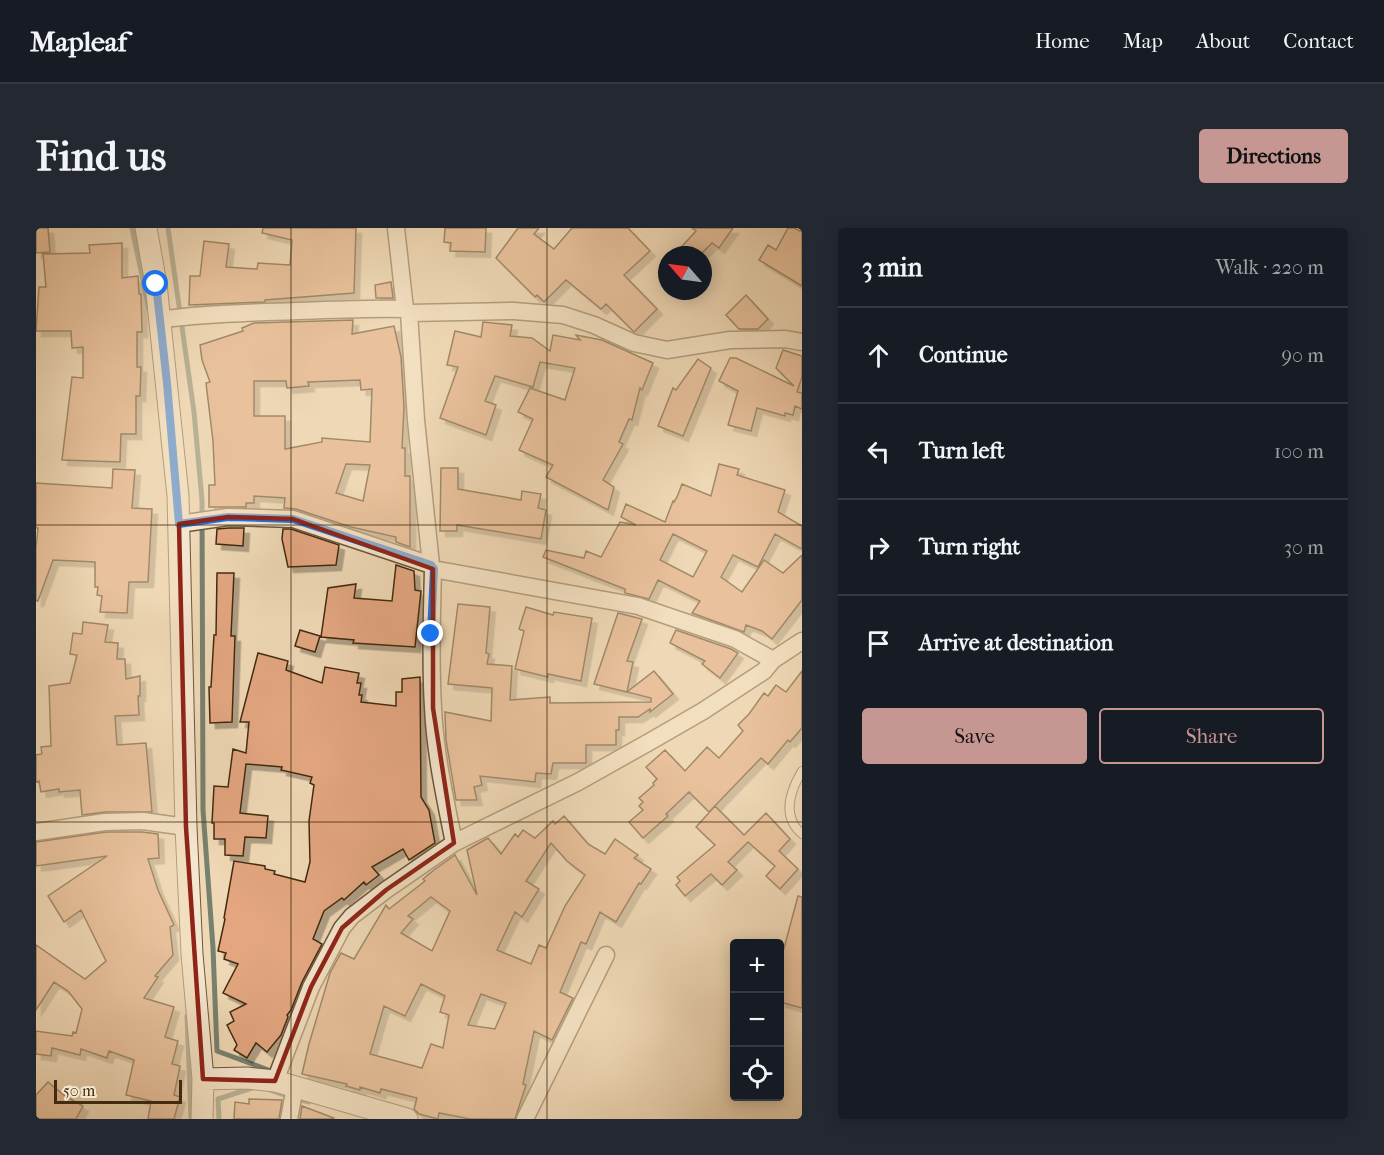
<!DOCTYPE html>
<meta charset="utf-8">
<style>
body{margin:0;font-family:"IM FELL French Canon",serif;background:#242831;color:#f1f3f6}
.controls{position:absolute;right:18px;bottom:18px;display:grid;overflow:hidden;border-radius:6px;box-shadow:0 3px 15px #0003}
.controls button{width:54px;height:54px;display:grid;place-items:center;padding:0;border:0;border-bottom:2px solid #363941;background:#171b24;color:#f1f3f6;font:30px sans-serif}
.compass{position:absolute;left:622px;top:18px;width:54px;height:54px;border-radius:50%;background:#171b24;box-shadow:0 3px 15px #0003;rotate:298deg}
.scale{position:absolute;left:18px;bottom:15px;width:128px;box-sizing:border-box;padding-left:6px;border:3px solid #432b11;border-top:0;font-size:16px;line-height:21px;white-space:nowrap;color:#432b11;-webkit-text-stroke:4px #f5e6cf;paint-order:stroke}
.stop{position:absolute;width:18px;height:18px;margin:-14px;border:4px solid #1a73e8;border-radius:50%;background:#fff}
.stop.end{background:#1a73e8;border-color:#fff;box-shadow:0 2px 6px #0008}
.list{margin:0;padding:0;list-style:none}
h2{display:flex;justify-content:space-between;align-items:center;height:78px;margin:0;padding:0 24px;font-size:26px}
h2 small{font-size:20px;font-weight:400;color:#9ea1a6}
.list li{display:grid;grid-template-columns:39px 1fr auto;gap:18px;align-items:center;box-sizing:border-box;height:96px;padding:0 24px;border-top:2px solid #363941}
.list b{display:block;font-size:22px;white-space:nowrap}
.list em{font-size:20px;font-style:normal;color:#9ea1a6}
.actions{display:flex;gap:12px;padding:18px 24px}
.actions a{flex:1;padding:14px 0;border:2px solid #c59692;border-radius:6px;text-align:center;font-size:21px;color:#c59692}
.actions .main{background:#c59692;color:#111}
.icon{flex:none;width:33px;height:33px;fill:none;stroke:currentColor;stroke-width:2;stroke-linecap:round;stroke-linejoin:round}
.map{position:relative;flex:none;width:766px;height:891px;overflow:hidden;border-radius:6px}
header{display:flex;align-items:center;gap:36px;box-sizing:border-box;height:84px;padding:0 30px;background:#171b24;border-bottom:2px solid #363941}
header strong{font-size:28px}
nav{display:flex;gap:33px;margin-inline-start:auto;font-size:21px}
.intro{display:flex;align-items:center;justify-content:space-between;box-sizing:border-box;height:144px;padding:0 36px}
h1{margin:0;font-size:42px}
.button{padding:15px 27px;border-radius:6px;background:#c59692;color:#111;font-size:21px;font-weight:700}
main{display:flex;gap:36px;padding:0 36px}
aside{flex:1;background:#171b24;border-radius:6px;box-shadow:0 3px 15px #0003}
.map>svg:first-child{display:block}
.lines{fill:none;stroke-linecap:round;stroke-linejoin:round}
.stream{stroke:#77816f;stroke-width:5}
.building{fill:#e3a680;stroke:#432b11;stroke-width:1.5;fill-rule:evenodd;filter:url(#shadow)}
.service-casing{stroke:#6e563a;stroke-width:10}
.minor-casing{stroke:#6e563a;stroke-width:19}
.tertiary-casing{stroke:#6e563a;stroke-width:23}
.service{stroke:#f5e6cf;stroke-width:8}
.minor{stroke:#f5e6cf;stroke-width:16}
.tertiary{stroke:#f5e6cf;stroke-width:21}
.route{stroke:#1a73e8;stroke-width:8}
.marked{fill:none;stroke:#8f2418;stroke-width:4.5;stroke-linejoin:round}
.grid{fill:none;stroke:#432b11;stroke-width:1.5;stroke-opacity:0.55}
</style>
<header>
<strong>Mapleaf</strong>
<nav><a>Home</a><a>Map</a><a>About</a><a>Contact</a></nav>
</header>
<div class="intro"><h1>Find us</h1><a class="button">Directions</a></div>
<main>
<div class="map">
<svg width="766" height="891" viewBox="0 0 766 891">
<defs>
<filter id="shadow"><feDropShadow dx="5.5" dy="5.5" stdDeviation="0" flood-color="#0004"/></filter>
</defs>
<rect width="100%" height="100%" fill="#efd8b5"/>
<filter id="stains"><feTurbulence type="fractalNoise" baseFrequency=".00333" numOctaves="4"/><feColorMatrix values="0 0 0 0 .2 0 0 0 0 .09 0 0 0 0 .02 0 0 0 .5 -.17"/></filter>
<radialGradient id="worn" r=".72"><stop offset=".6" stop-color="#630" stop-opacity="0"/><stop offset="1" stop-color="#630" stop-opacity=".3"/></radialGradient>
<g class="lines">
<path class="stream" d="M96,0L113,81
M132,0L158,184L166,272L167,582L177,720L181,823L235,843
M151,788L155,891
M231,861L257,870L273,874
M183,891L182,871L219,859"/>
</g>
<path class="building" d="M0,0H12L14,24L0,25Z
M227,0H320L318,65L229,72V74L153,77L154,48H164L168,13L193,16L190,39L221,41L222,35L254,37L256,12L226,5Z
M409,0H450L449,24L414,23L415,15L408,14Z
M482,0H503L498,6L518,21L536,0H592L614,23L588,47L621,81L598,104L570,76L565,81L530,52L508,74L501,67L499,69L460,30Z
M656,0H697L683,20L676,15L664,27H638L660,3Z
M752,0H758L766,4V58L723,32L732,17L740,22Z
M86,15V50L102,48L103,66H105L106,104H101V139H105L104,168H100V206H85L84,234L26,232L36,149L47,150V119L36,120L35,103H0L3,59H10L7,26L54,25L53,17Z
M355,54L357,70H340L339,57Z
M710,67L732,91L722,101H703L690,87Z
M317,92L316,106L358,98L365,129L368,179L366,220H369V248H374V319L360,314V309L315,299L260,281L248,280L249,270L218,268V275H210V279H173V257H179L177,213L170,155L174,154L166,132L164,117L207,103L206,100L218,95ZM324,152L325,162L336,161L334,214L286,210V214L249,221V188H218V153H250L251,160L273,158L272,154ZM310,236L334,237L327,273L300,265Z
M447,94L476,97L474,108L496,110L514,123L517,107L544,112L540,107L566,112L617,135L606,162L604,160L596,192L593,191L583,214L587,216L567,252L578,259L572,282L510,249L517,237L483,222L497,191L482,184L494,160L529,172L539,140L504,134L497,159L459,148L449,173L460,177L450,207L404,190L422,139L411,137L419,103L445,109Z
M747,122L766,128V149L761,164L766,165V181L759,178L757,187L749,185V188L721,180L715,203L692,197L702,163L683,153L694,130H700L758,158L740,140Z
M662,131L675,140L647,208L622,198L637,160L640,162Z
M683,236L703,241L701,247L749,262L742,284L766,298V321L739,306L722,339L697,327L685,349L706,364L728,332L747,345L766,327V372L736,411L726,403L710,397L708,404L656,385L664,373L622,352L613,371L589,365V361L507,329L510,322L548,330L550,323L565,329L584,294L600,297L585,289L590,276L629,294L637,273L638,274L641,269L646,256L675,268ZM637,306L671,323L657,349L624,332Z
M405,240H422V261L485,272L486,263L505,266L502,280L510,282L505,311L421,297V303H404Z
M77,241L99,242L96,280L116,281L112,354H93L91,385L64,384L66,368L61,367L62,359H59V334L17,332L2,373H0V320L2,300H0V255L76,260Z
M193,300H208L207,318L180,316L181,301Z
M247,301H255L303,317L300,337L252,339L246,311Z
M360,337L378,343L379,362L385,363L379,419L317,415L318,412L285,409L292,360L320,356L318,370L356,373Z
M181,345H198L195,408H199L196,494L174,495L173,459H175L178,407H180Z
M422,376L454,379L450,425L453,426L451,436L476,438L474,472L514,469V475L615,474V470L591,464L618,443L637,466L614,484V481L602,489H583V502H580V517H550V535H517L515,546L500,545L499,554L444,548L446,557L438,559L441,572H420L410,512L409,484L455,493L456,460L412,456Z
M490,379L517,387L518,384L556,390L545,453L512,446V449L479,441L488,403L483,401Z
M582,385L606,391L591,433L597,434L591,464L558,456Z
M47,394L72,397L69,414L82,415L81,431H89L90,451L104,448V468H102L103,487L79,488L81,517L110,515L116,584H69L46,587L44,562L23,564V561L5,564L3,553L0,554V527L6,526L5,519L15,518L13,458L34,455L41,427L34,426L37,405L46,406Z
M264,402L284,408L279,424L259,418Z
M640,402L695,421L702,425L684,450L666,436L669,433L634,415Z
M222,425L252,433L250,442L286,455L289,439L323,445L321,455H325L323,467H326L325,474L360,478V464H366V451L384,449L385,569L393,582L399,615L373,632L367,621L336,639L343,647L330,657L328,654L308,672L306,670L288,683L277,711L286,716L266,754L255,782L251,787L252,789L245,807L231,824L220,815L211,830L198,822L201,817L191,797L198,793L194,784L210,776L187,765L202,736L188,731L190,725L182,723L189,691L188,690L198,633L229,638V641L239,643L238,646L269,654L274,634L273,593L278,557L274,555L276,549L245,542L246,539L210,536L204,585L232,588L230,610L209,609L207,628L189,627V611H178V595H176L178,558L192,559L197,521L210,525L213,494H204Z
M766,443V500L754,514L752,512L732,536L725,530L673,584L653,564L630,586L632,588L607,610L593,594L607,582L603,578L607,574L603,570L618,557L617,555L621,551L610,539L629,522L649,543L671,519L683,530L707,503L702,497L713,486L728,465L732,468L740,457L750,464Z
M679,578L708,607L730,585L754,611L743,623L762,641L744,661L730,648L739,638L712,614L692,634L701,642L686,657L675,646L649,668L640,657L644,653L641,649L679,617L660,599Z
M528,588L552,616L569,626L579,611L602,627L598,630L615,641L605,656L603,655L580,694L564,684L550,716L545,714L524,764L537,770L516,812L498,803L487,856L490,857L479,891H434L403,885L402,891L383,886L378,881L381,870L345,861L344,865L324,859V862L310,858L311,856L266,846L273,816L294,745L305,725L318,731L350,677L353,681L389,653L387,651L398,642L419,627L441,667L431,622L452,610L465,626L479,606L482,609L487,602L499,610L517,593L519,596ZM515,615L531,633L549,647L529,678L510,720L503,717L495,736L461,722L479,684L486,689L503,661L490,653ZM395,669L414,683L396,723L365,705L377,691L372,688ZM385,756L409,768L404,784L413,787L407,820L395,816L386,840L334,826L348,778L369,788ZM445,766L470,775L459,801L432,797Z
M70,604H106L122,606L123,630L112,631L122,662L138,697L134,699L137,727L119,748L122,749L108,770L138,779L129,809L142,813L136,836L144,838L138,867L144,869L138,891H112L115,873L90,867L98,832L73,823L71,830L45,821L44,827L16,820L15,828L0,826V803L36,808L37,804L40,805L46,781L32,763L18,754L0,782V717L49,751L70,733L45,682L28,694L12,668L71,628L0,638V614Z
M762,668L766,669V780L744,774V735Z
M12,854L29,868L47,878L40,891H0V867Z
M213,871L246,872L243,891H198L199,874L213,876Z
M266,878L298,890L297,891H264Z"/>
<g class="lines">
<g class="service-casing">
<path id="service" d="M766,543C754,563 745,588 766,606"/>
</g>
<g class="minor-casing">
<path id="minor" d="M360,0L369,81L373,85L380,192L395,337L397,341C396,387 394,433 397,479C399,525 409,570 418,615
M373,85L478,83L527,87L558,97L598,115L631,122L694,112L749,111L766,114
M124,92C159,86 195,86 230,84C277,83 323,80 369,81
M143,296L192,289L257,291L395,337
M397,341L602,378L699,411L737,432
M0,604L69,594L107,593L150,599
M239,853L275,759L306,700L316,688L350,662L418,615L542,554L615,513L667,483L728,443L737,432L766,413
M253,891L259,859
M489,891L570,727"/>
</g>
<g class="tertiary-casing">
<path id="tertiary" d="M110,0L120,56L142,268L150,599L156,726L167,851L166,891
M167,851L211,850L239,853L371,891"/>
</g>
<use href="#service" class="service"/>
<use href="#minor" class="minor"/>
<use href="#tertiary" class="tertiary"/>
</g>
<g class="lines">
<path class="route" d="M120,56L131,155L143,296L192,289L257,291L395,337L398,341L395,406"/>
</g>
<path d="M0 0H766V891H0ZM192,289L257,291L397,341V480L418,615L350,662L306,700L275,759L239,853L167,851L150,599L143,296Z" fill="#efd8b5" fill-opacity=".55" fill-rule="evenodd"/>
<path class="marked" d="M192,289L257,291L397,341V480L418,615L350,662L306,700L275,759L239,853L167,851L150,599L143,296Z"/>
<path class="grid" d="M255,0V891M511,0V891M0,297H766M0,594H766"/>
<rect width="100%" height="100%" filter="url(#stains)"/>
<rect width="100%" height="100%" fill="url(#worn)"/>
</svg>
<div class="controls">
<button>+</button>
<button>−</button>
<button><svg class="icon" aria-label="locate" viewBox="0 0 24 24"><circle cx="12" cy="12" r="6"/><path d="M12 2v4M12 18v4M2 12h4M18 12h4"/></svg></button>
</div>
<svg class="compass" viewBox="-18 -18 36 36"><path d="M0-13l5 13h-10z" fill="#e53935"/><path d="M0 13l5-13h-10z" fill="#9ea1a6"/></svg>
<div class="scale">50 m</div>
<div class="stop" style="left:120px;top:56px"></div>
<div class="stop end" style="left:395px;top:406px"></div>
</div>
<aside>
<h2>3 min<small>Walk · 220 m</small></h2>
<ul class="list">
<li><svg class="icon" aria-label="ahead" viewBox="0 0 24 24"><path d="M12 20V5M6 11l6-6 6 6"/></svg><div><b>Continue</b></div><em>90 m</em></li>
<li><svg class="icon" aria-label="left" viewBox="0 0 24 24"><path d="M17 20v-9H6M10 6l-5 5 5 5"/></svg><div><b>Turn left</b></div><em>100 m</em></li>
<li><svg class="icon" aria-label="right" viewBox="0 0 24 24"><path d="M7 20v-9h11M14 6l5 5-5 5"/></svg><div><b>Turn right</b></div><em>30 m</em></li>
<li><svg class="icon" aria-label="arrive" viewBox="0 0 24 24"><path d="M6 21V4h12l-3 4 3 4H6"/></svg><div><b>Arrive at destination</b></div></li>
</ul>
<div class="actions"><a class="main">Save</a><a>Share</a></div>
</aside>
</main>
